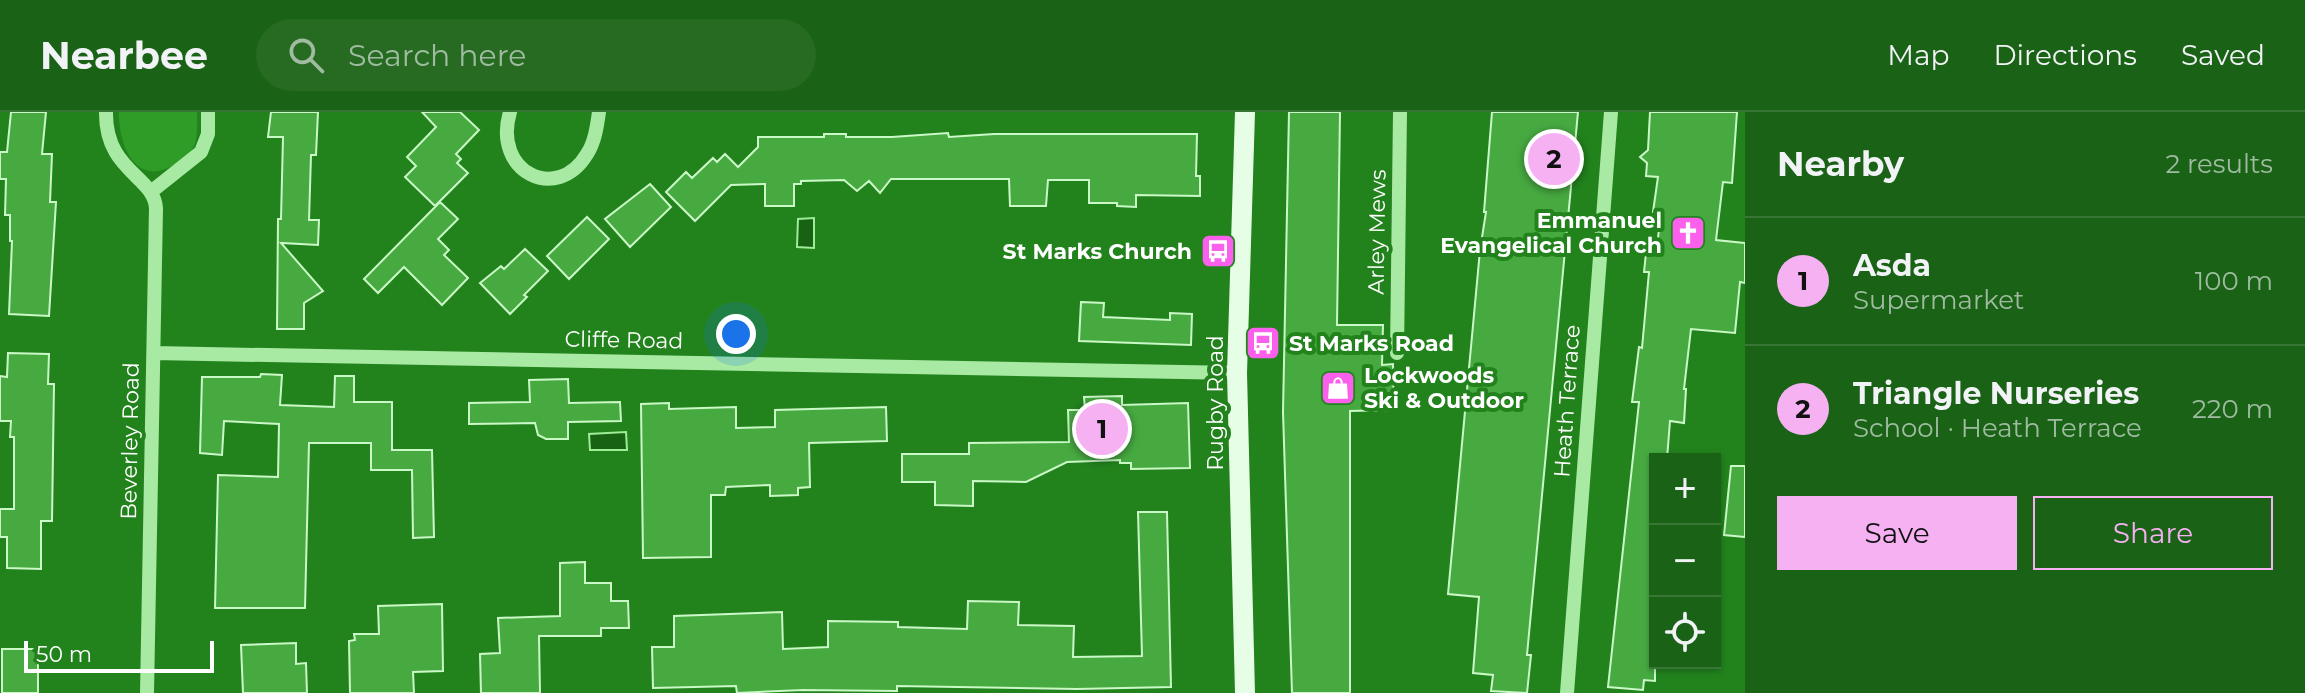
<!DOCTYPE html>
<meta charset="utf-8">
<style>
body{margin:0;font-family:Montserrat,sans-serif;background:#276b23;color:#f1f3f6}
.controls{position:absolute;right:24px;bottom:24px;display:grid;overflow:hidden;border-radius:0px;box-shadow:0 2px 6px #0004}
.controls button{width:72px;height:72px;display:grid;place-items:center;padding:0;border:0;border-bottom:2px solid #387635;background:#1a6216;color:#f1f3f6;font:40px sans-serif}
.scale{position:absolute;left:24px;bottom:20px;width:190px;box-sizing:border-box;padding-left:8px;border:4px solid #fff;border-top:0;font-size:22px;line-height:28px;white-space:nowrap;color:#fff;-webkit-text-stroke:6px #22831d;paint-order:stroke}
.you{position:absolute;left:736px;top:222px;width:28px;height:28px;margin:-20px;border:6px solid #fff;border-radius:50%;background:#1a73e8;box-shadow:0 0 0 12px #1a73e833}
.badge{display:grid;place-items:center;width:52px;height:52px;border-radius:50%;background:#f5b1f2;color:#111;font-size:26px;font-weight:700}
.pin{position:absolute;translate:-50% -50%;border:4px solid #fff;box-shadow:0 2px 8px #0006}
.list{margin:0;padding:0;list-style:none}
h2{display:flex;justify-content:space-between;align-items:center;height:104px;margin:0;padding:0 32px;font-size:34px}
h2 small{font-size:26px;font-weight:400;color:#9fbca1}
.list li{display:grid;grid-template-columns:52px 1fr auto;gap:24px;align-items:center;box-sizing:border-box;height:128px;padding:0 32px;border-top:2px solid #387635}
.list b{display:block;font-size:30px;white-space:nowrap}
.list p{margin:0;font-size:26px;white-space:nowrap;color:#9fbca1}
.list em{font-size:26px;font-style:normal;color:#9fbca1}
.actions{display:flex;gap:16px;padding:24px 32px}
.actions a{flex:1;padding:18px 0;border:2px solid #f5b1f2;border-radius:0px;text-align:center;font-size:28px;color:#f5b1f2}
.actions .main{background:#f5b1f2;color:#111}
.icon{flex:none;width:44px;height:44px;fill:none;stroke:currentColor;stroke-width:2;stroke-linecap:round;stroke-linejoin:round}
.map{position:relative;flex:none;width:1745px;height:581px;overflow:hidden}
header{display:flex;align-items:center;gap:48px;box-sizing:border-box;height:112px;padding:0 40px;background:#1a6216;border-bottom:2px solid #387635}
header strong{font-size:38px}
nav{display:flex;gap:44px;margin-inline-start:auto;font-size:28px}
.search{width:560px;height:72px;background:#276b23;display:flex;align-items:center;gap:20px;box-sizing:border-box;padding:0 28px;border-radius:44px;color:#9fbca1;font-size:30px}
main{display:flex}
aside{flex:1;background:#1a6216}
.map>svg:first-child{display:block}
.green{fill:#2e9c26}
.water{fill:#176213;stroke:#9dec96;stroke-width:2}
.building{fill:#47aa41;stroke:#cbf8c7;stroke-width:2}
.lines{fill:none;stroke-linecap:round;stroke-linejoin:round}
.minor{stroke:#a8eaa3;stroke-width:14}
.major{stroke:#e7fee6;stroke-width:20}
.labels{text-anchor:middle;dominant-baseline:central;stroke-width:8;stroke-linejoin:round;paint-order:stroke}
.poi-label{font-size:22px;font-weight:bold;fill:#fff;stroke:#22831d;text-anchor:end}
.street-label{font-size:22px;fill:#fff;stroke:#22831d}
</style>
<header>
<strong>Nearbee</strong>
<div class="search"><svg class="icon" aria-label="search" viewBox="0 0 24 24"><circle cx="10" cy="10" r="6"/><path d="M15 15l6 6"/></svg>Search here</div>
<nav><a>Map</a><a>Directions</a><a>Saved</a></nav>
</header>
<main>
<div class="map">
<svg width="1745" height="581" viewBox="0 0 1745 581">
<rect width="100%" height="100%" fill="#22831d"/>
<path class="green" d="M119,0H197C197,10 198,22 195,32C191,42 181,49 172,54C134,75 118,30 119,0Z"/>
<path class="water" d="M814,106V136L797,135L798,107Z
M626,320L627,338H590L589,322Z"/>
<path class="building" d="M11,0H46L42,42H52L50,90H56L49,204L9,202L12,129H10V103H5L6,67H0V40H7Z
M271,0H318L316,43H311L309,108H319L318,133L281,131L323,179L304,191V217H277L278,107H281L283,25H268Z
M422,0H460L479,18L456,42L461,47L457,51L468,61L435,94L405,65L416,54L407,45L436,15Z
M1289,0H1340L1337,213H1383L1382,253L1393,252L1394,298L1350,299V581H1292L1283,300Z
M1492,0H1578L1527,543H1531L1527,581L1491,579L1493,563L1473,561L1479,485L1448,482L1480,138L1486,100H1484Z
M1650,0H1737L1732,71L1723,70L1716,128L1745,131V171L1740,170L1735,221L1691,217L1684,277H1686L1684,311L1670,309L1667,347H1655L1653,534H1655V569L1644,568L1643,578L1608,575L1639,290H1632L1639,235L1642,236L1649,160H1644L1646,141L1656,142L1661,101L1653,100L1658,65L1646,64L1647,51L1640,45L1648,38Z
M948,21L949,25L994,22H1197L1196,64H1200V84L1136,83V95L1117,94V91H1089V68H1048L1046,94H1010L1009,67H891L880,81L869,69L857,79L844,68L801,69V72H794V94H765V72L731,73L695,109L666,80L686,60L692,66L713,46L717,50L725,42L738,55L758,35V25H824V22H846V25H892Z
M650,72L671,95L630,135L605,107Z
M440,90L458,107L438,127L449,138L444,143L468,166L442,193L404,155L378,181L364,167Z
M587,105L609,127L569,167L547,144Z
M525,137L548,159L524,183L527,185L510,202L480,171L501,154L504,157Z
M1081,190L1104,191L1103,205L1170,208V201L1192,202L1191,233L1079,229Z
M8,241L49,242L48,272H54L52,409H41V457L7,456V425H0V397H14V325H10L11,309H0V264L7,265Z
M261,262L282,263L280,293L334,295L335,264H354V290H392V338H432L434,425L413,426L412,358H371V331H309L305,496H215L218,363L278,365L279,312L224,309L222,343L200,341L202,265H260Z
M568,267L569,291L620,290L621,309L568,310V327H546L538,323L535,311L469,312V291L530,290L529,268Z
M1122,284V293L1188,291L1190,356L1131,357V351H1120V348L1067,350L1026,370L973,369V394L935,393V370H902V342H969V331L1069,330L1068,298H1085L1084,285Z
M669,291V297L736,295V316L775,315V298L886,295L887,329L809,331L810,375L798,376V383L770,384V373L726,375L725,383H711V445L643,446L641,292Z
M1731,354H1745V425L1724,423Z
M1138,400H1167L1171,575L1077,577L897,574V579L803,578L737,581L736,574L653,576L652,535H674V504L782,500L783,537L828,535V509L898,510V515L967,517L968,489L1019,490L1018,513L1074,514L1073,545L1142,544Z
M585,450V471H611V489H628L629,516H601V524H539L540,581H481L480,542L500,541L498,506L560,504V451Z
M442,492L443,559L413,560L414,581H350L349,529L355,528L354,522H379L378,494Z
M296,531V552L306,551L307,581H243L241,533Z
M2,537H38V581H2Z"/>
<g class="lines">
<path class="minor" d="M106,0C105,59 154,64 156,96L147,581
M510,0C492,60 557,92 587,42C595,30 597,14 599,0
M152,79L201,40L208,22V0
M154,241L1237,261
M1397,241L1400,0
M1567,581L1611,0"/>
<path class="major" d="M1245,581L1237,261L1245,0"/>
</g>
<defs>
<g id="church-square" transform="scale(1.8)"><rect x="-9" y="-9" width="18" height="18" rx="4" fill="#fa60ec" stroke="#22831d"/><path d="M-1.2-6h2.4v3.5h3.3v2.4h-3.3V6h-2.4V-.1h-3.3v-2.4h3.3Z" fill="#fff"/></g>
<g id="bus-square" transform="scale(1.8)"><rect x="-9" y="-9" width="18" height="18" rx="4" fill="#fa60ec" stroke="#22831d"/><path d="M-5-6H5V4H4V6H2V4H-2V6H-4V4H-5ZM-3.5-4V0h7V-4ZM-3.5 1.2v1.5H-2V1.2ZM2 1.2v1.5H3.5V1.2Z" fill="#fff"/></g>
<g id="shop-square" transform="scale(1.8)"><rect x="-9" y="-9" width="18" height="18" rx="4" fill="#fa60ec" stroke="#22831d"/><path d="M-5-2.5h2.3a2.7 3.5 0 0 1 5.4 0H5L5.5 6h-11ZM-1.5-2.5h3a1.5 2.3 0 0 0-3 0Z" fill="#fff"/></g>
</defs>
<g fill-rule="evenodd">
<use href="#church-square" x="1688" y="121"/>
<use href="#bus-square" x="1218" y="139"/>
<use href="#bus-square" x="1263" y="231"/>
<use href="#shop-square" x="1338" y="276"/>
</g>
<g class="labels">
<g class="poi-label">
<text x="1662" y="108">Emmanuel<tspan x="1662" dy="25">Evangelical Church</tspan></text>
<text x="1192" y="139">St Marks Church</text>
<text x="1289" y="231" text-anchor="start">St Marks Road</text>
<text x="1364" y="263" text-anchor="start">Lockwoods<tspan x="1364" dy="25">Ski &amp; Outdoor</tspan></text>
</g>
<g class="street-label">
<text transform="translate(1377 120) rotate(-89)">Arley Mews</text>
<text transform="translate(624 228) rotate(1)">Cliffe Road</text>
<text transform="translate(1567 289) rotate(-86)">Heath Terrace</text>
<text transform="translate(1215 291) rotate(-90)">Rugby Road</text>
<text transform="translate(130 329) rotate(-89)">Beverley Road</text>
</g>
</g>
</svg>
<div class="controls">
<button>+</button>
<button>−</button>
<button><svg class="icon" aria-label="locate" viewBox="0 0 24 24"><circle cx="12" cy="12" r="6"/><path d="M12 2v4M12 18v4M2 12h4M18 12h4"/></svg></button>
</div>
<div class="scale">50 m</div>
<div class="you"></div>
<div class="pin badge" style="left:1102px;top:317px">1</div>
<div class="pin badge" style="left:1554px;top:47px">2</div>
</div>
<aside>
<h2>Nearby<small>2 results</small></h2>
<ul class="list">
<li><span class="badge">1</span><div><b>Asda</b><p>Supermarket</p></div><em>100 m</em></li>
<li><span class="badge">2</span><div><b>Triangle Nurseries</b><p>School · Heath Terrace</p></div><em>220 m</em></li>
</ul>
<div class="actions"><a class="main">Save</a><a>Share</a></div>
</aside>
</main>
